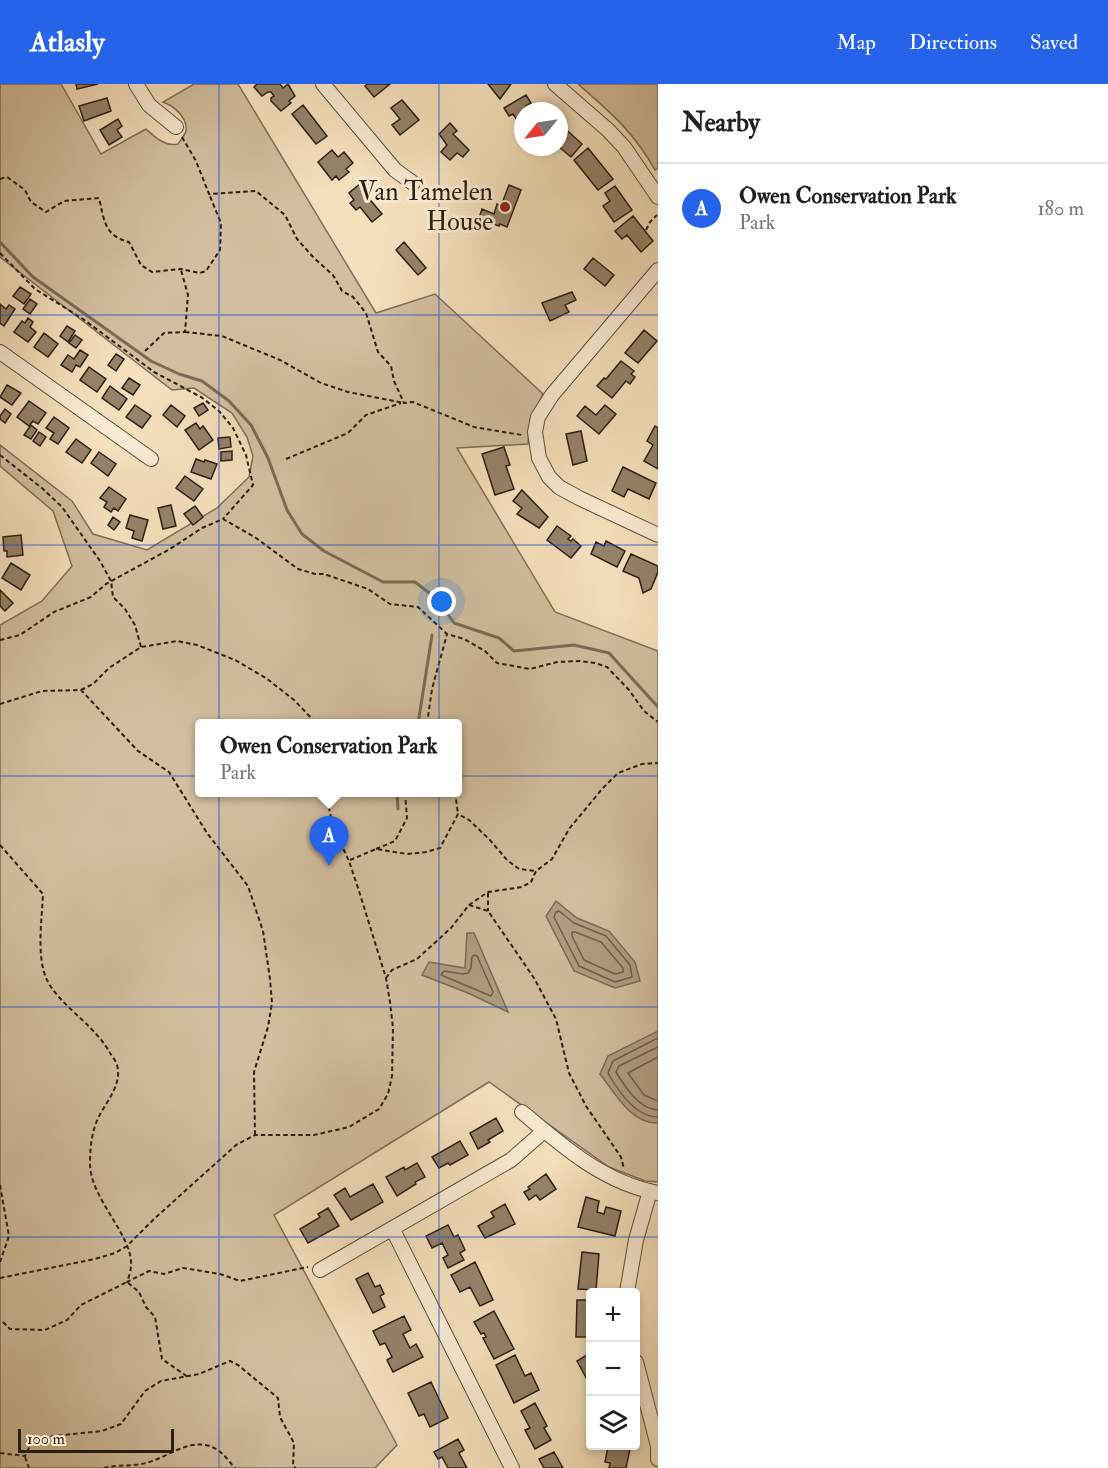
<!DOCTYPE html>
<meta charset="utf-8">
<style>
body{margin:0;font-family:"IM FELL Double Pica",serif;background:#f6f6f6;color:#202124}
.controls{position:absolute;right:18px;bottom:18px;display:grid;overflow:hidden;border-radius:6px;box-shadow:0 3px 9px #0003}
.controls button{width:54px;height:54px;display:grid;place-items:center;padding:0;border:0;border-bottom:2px solid #e0e0e0;background:#fff;color:#202124;font:30px sans-serif}
.compass{position:absolute;left:514px;top:18px;width:54px;height:54px;border-radius:50%;background:#fff;box-shadow:0 3px 9px #0003;rotate:240deg}
.scale{position:absolute;left:18px;bottom:15px;width:156px;box-sizing:border-box;padding-left:6px;border:3px solid #2b1f11;border-top:0;font-size:16px;line-height:21px;white-space:nowrap;color:#2b1f11;-webkit-text-stroke:4px #f9ebd3;paint-order:stroke}
.you{position:absolute;left:442px;top:518px;width:21px;height:21px;margin:-15px;border:4px solid #fff;border-radius:50%;background:#1a73e8;box-shadow:0 0 0 9px #1a73e833}
.badge{display:grid;place-items:center;width:39px;height:39px;border-radius:50%;background:#2563eb;color:#fff;font-size:20px;font-weight:700}
.pin{position:absolute;translate:-50% -50px;filter:drop-shadow(0 2px 3px #0008)}
.pin::after{content:'';position:absolute;top:32px;width:21px;height:18px;background:inherit;clip-path:polygon(0 0,100% 0,50% 100%)}
.popup{position:absolute;left:195px;top:635px;width:267px;height:78px;box-sizing:border-box;display:grid;place-content:center;border-radius:6px;background:#fff;filter:drop-shadow(0 2px 4px #0005);font-size:20px;white-space:nowrap;color:#757577}
.popup b{font-size:22px;color:#202124}
.popup::after{content:'';position:absolute;left:50%;top:100%;margin-left:-12px;border:12px solid transparent;border-top-color:#fff}
.list{margin:0;padding:0;list-style:none}
h2{display:flex;justify-content:space-between;align-items:center;height:78px;margin:0;padding:0 24px;font-size:26px}
h2 small{font-size:20px;font-weight:400;color:#757577}
.list li{display:grid;grid-template-columns:39px 1fr auto;gap:18px;align-items:center;box-sizing:border-box;height:90px;padding:0 24px;border-top:2px solid #e0e0e0}
.list b{display:block;font-size:22px;white-space:nowrap}
.list p{margin:0;font-size:20px;white-space:nowrap;color:#757577}
.list em{font-size:20px;font-style:normal;color:#757577}
.icon{flex:none;width:33px;height:33px;fill:none;stroke:currentColor;stroke-width:2;stroke-linecap:round;stroke-linejoin:round}
.map{position:relative;flex:none;width:658px;height:1384px;overflow:hidden}
header{display:flex;align-items:center;gap:36px;box-sizing:border-box;height:84px;padding:0 30px;background:#2563eb;color:#fff}
header strong{font-size:28px}
nav{display:flex;gap:33px;margin-inline-start:auto;font-size:21px}
main{display:flex}
aside{flex:1;background:#fff}
.map>svg:first-child{display:block}
.green{fill:#d3bf9f;stroke:#7f6f58;stroke-width:1.5;fill-rule:evenodd}
.water{fill:#b19e82;stroke:#7b6b55;stroke-width:1.5}
.lines{fill:none;stroke-linecap:round;stroke-linejoin:round}
.shore{stroke:#6e5e4a;stroke-width:1.5}
.stream{stroke:#7b6b55;stroke-width:3}
.building{fill:#95836a;stroke:#2b1f11;stroke-width:1.5}
.minor-casing{stroke:#5e4f3c;stroke-width:16}
.path{stroke:#2b1f11;stroke-width:2;stroke-dasharray:4.5 3;stroke-linecap:butt}
.minor{stroke:#f9ebd3;stroke-width:14}
.grid{fill:none;stroke:#1d4ed8;stroke-width:1.5;stroke-opacity:0.55}
.poi-dot{fill:#8f2418;stroke:#f9ebd3;stroke-width:2}
.labels{text-anchor:middle;dominant-baseline:central;stroke-width:6;stroke-linejoin:round;paint-order:stroke}
.poi-label{font-size:26px;fill:#2b1f11;stroke:#f9ebd3;text-anchor:end}
</style>
<header>
<strong>Atlasly</strong>
<nav><a>Map</a><a>Directions</a><a>Saved</a></nav>
</header>
<main>
<div class="map">
<svg width="658" height="1384" viewBox="0 0 658 1384">
<rect width="100%" height="100%" fill="#f6e0bc"/>
<filter id="stains"><feTurbulence type="fractalNoise" baseFrequency=".00333" numOctaves="4"/><feColorMatrix values="0 0 0 0 .2 0 0 0 0 .09 0 0 0 0 .02 0 0 0 .5 -.17"/></filter>
<radialGradient id="worn" r=".72"><stop offset=".6" stop-color="#630" stop-opacity="0"/><stop offset="1" stop-color="#630" stop-opacity=".3"/></radialGradient>
<path class="green" d="M0,0H61L101,70L146,45C155,53 165,63 178,60C180,57 185,51 186,47C188,34 174,22 163,18L194,0H238L376,229L435,210L543,310L530,336L528,360L457,364L555,528L658,567V1098L645,1097L609,1083L489,998L274,1131L397,1361L375,1384H0V541L42,517L72,482L53,427L0,382V361L72,417L93,450L147,466L217,424L249,393L253,372L247,353L232,329L194,304L172,306L0,173ZM200,640H458V708H200Z
M578,0H658V84L655,86C634,48 610,28 578,0Z"/>
<path class="water" d="M556,817L577,834L609,847L635,878L640,897L615,904L574,887L546,832Z
M467,849H474L508,928L468,909L422,891L429,878L465,884Z
M658,947V1039C631,1040 615,1009 600,990L608,972Z"/>
<g class="lines">
<path class="shore" d="M559,827L574,839L606,852L630,881L632,893L615,898L579,882L554,833L556,828Z
M572,848H575L601,858L623,884V888L615,890L584,876L572,852Z
M474,871L477,872L493,908L491,912L441,891L444,887L463,890L468,889L471,884L472,873Z
M658,954L613,977L608,989C618,1007 635,1033 658,1033
M658,963L619,982L616,988C625,1003 639,1025 658,1026
M658,973L628,989L644,1011L658,1017"/>
<path class="stream" d="M0,158L33,193L151,277L179,290L202,297L229,317L251,341L268,374L287,426L302,450L324,467L383,498H415L437,515L454,539L499,554L514,567L574,561L609,569L658,623
M418,640L432,551
M397,708L398,725"/>
</g>
<path class="building" d="M76,0H98L77,5Z
M257,0H280L283,4L288,0L295,12L289,17L291,19L281,27L271,17V14L274,12L271,8H268L262,12L254,3Z
M367,0H390L374,13L365,2Z
M488,0H511L500,15Z
M526,11L531,19L526,22L528,26L540,19L545,27H523V41L521,42L513,30L509,32L504,24Z
M107,14L111,27L84,37L79,22Z
M402,16L419,36L400,51L392,41L400,35L391,24Z
M303,21L327,52L316,60L292,30Z
M118,35L122,42L117,46L122,53L109,61L100,46Z
M450,39L457,47L453,50L469,66L463,73L457,69L450,76L441,68L447,61L439,50Z
M559,39L582,60L571,73L559,63Z
M588,64L613,95L598,106L574,76Z
M332,66L338,73L344,68L353,79L346,85L349,88L339,96L336,92L332,96L318,78Z
M366,95L374,104L366,111L382,130L372,138L360,123L356,126L350,119L354,116L349,109Z
M509,101L521,106L507,143L500,140L499,142L479,134L482,125L494,130L497,120L501,122Z
M615,102L632,126L614,138L603,122L610,117L605,109Z
M633,132L653,157L641,168L627,151L622,155L615,147Z
M404,158L426,184L418,191L396,166Z
M593,174L614,191L605,202L584,185Z
M20,203L31,210L24,220L13,212Z
M572,208L576,216L565,221L569,228L550,237L542,219Z
M30,215L37,220L30,230L23,225Z
M0,220L6,225L9,221L15,225L4,242L0,239Z
M28,234L33,238L30,243L36,248L28,258L14,248L22,237L25,239Z
M67,242L75,247L68,258L60,252Z
M644,246L657,257L638,279L625,269Z
M44,249L58,260L48,273L34,263Z
M75,251L82,256L76,264L69,259Z
M80,266L88,271L80,283L76,281L72,288L61,281L68,271L74,275Z
M116,270L124,275L116,287L108,281Z
M621,277L634,287L631,290L635,293L630,300L626,297L612,314L597,302L604,294L606,295Z
M89,283L106,295L97,308L80,296Z
M129,294L140,301L133,311L122,304Z
M7,301L21,309L12,321L0,313Z
M110,302L127,315L119,326L102,314Z
M29,317L46,329L38,340L33,337L29,342L17,333Z
M203,319L208,326L199,332L194,324Z
M135,321L151,332L142,344L126,333Z
M171,321L185,332L177,343L163,331Z
M605,321L616,330L599,350L577,332L585,322L596,331Z
M5,325L11,330L5,339L0,335V332Z
M54,333L69,344L58,360L50,355L54,349L46,344Z
M196,339L200,345L203,342L213,356L199,366L185,346Z
M31,341L37,346L31,355L24,351Z
M655,342L658,344V385L644,377L653,361L647,357Z
M581,347L587,377L573,381L566,350Z
M39,348L46,353L40,362L33,357Z
M230,353L231,363L219,365L218,354Z
M76,355L91,366L82,379L66,368Z
M504,363L510,381L506,382L514,405L495,411L482,370Z
M232,367V376L221,377V368Z
M99,368L116,380L108,392L91,379Z
M196,375L204,378L205,376L217,380L211,395L191,388Z
M623,383L656,399L649,415L628,405L624,413L612,407Z
M185,392L203,405L194,417L176,404Z
M109,403L126,415L118,427L114,424L111,428L104,423L107,418L100,414Z
M522,406L548,433L539,444L517,430L522,424L513,417Z
M171,421L176,442L163,445L158,424Z
M195,422L203,433L193,441L184,430Z
M130,431L148,436L142,457L132,454L134,447L126,444Z
M113,433L120,438L114,446L108,441Z
M557,442L571,452L568,455L571,457L573,455L581,462L571,474L547,456Z
M21,451L23,471L7,473V467H4L3,453Z
M606,457L625,467L617,483L591,470L596,458L604,462Z
M631,470L658,482V488L651,505L643,509L639,494L623,487Z
M11,479L30,491L21,506L2,494Z
M0,506L13,519L5,527L0,522Z
M496,1034L503,1047L488,1056L490,1058L478,1065L470,1049Z
M460,1057L468,1071L450,1081L448,1079L439,1084L432,1073Z
M417,1079L425,1093L415,1098L416,1100L397,1112L386,1093L404,1083L405,1086Z
M546,1090L556,1105L540,1116L536,1111L529,1116L524,1108L530,1105L528,1103Z
M373,1100L383,1118L351,1136L334,1111L345,1104L350,1113Z
M586,1113L599,1117L597,1128L604,1130L606,1123L621,1127L615,1152L578,1143Z
M505,1120L515,1140L485,1154L478,1142L494,1133L491,1128Z
M328,1124L339,1142L308,1159L300,1145L317,1135L320,1133L318,1130Z
M448,1141L454,1153L458,1151L465,1166L460,1169L464,1176L448,1184L443,1174L448,1171L442,1159L432,1164L426,1152Z
M582,1168L599,1170L596,1206L578,1205Z
M475,1178L493,1216L480,1222L470,1203L460,1208L451,1191Z
M368,1189L375,1203L380,1201L384,1210L380,1212L385,1223L373,1229L356,1195Z
M577,1216H590V1253H576Z
M494,1227L514,1265L494,1275L483,1254L486,1253L484,1249L481,1250L474,1238Z
M404,1232L411,1246L403,1250L410,1264L416,1260L423,1273L393,1288L387,1276L392,1273L385,1259L380,1261L373,1247Z
M590,1269V1301L577,1277Z
M515,1271L525,1292L531,1289L539,1306L514,1319L496,1281Z
M431,1298L448,1334L430,1343L424,1330L419,1332L408,1309Z
M535,1319L547,1342L544,1344L551,1356L535,1365L525,1346L530,1344L521,1327Z
M458,1355L464,1366L459,1369L467,1384H448L442,1373L438,1375L434,1368Z
M608,1362L630,1365L626,1384H609L610,1379L605,1378Z
M554,1368L563,1384H544L539,1375Z"/>
<g class="lines">
<g class="minor-casing">
<path id="minor" d="M136,0L149,21L176,43
M323,0L395,86L413,99
M555,0L608,46L624,63L658,113
M658,186L552,311L538,333L535,348L539,374L549,393L559,403L579,414L658,451
M0,268L151,375
M522,1028C562,1062 604,1099 658,1109
M393,1146L512,1384
M320,1186L511,1076L544,1047
M627,1208L636,1156L650,1107
M636,1278L658,1362V1375"/>
</g>
<path class="path" d="M182,53L196,77L209,110L256,107L285,131L297,155L314,174L333,191L342,207L353,213L366,229L378,268L391,282L394,297L404,319L413,318L474,343L522,351
M0,95L7,93L25,106L31,118L46,128L64,117L99,114C104,135 104,152 129,158L141,181L152,188L181,185L200,189L206,187L220,166L221,139L209,110
M646,146L650,138L657,131
M0,169L35,205L83,235L154,288L201,313L219,327L233,344L246,371L253,401L223,435
M185,248L222,252L280,276L321,299L348,308L404,319
M145,267L164,249L185,248L188,211L181,186
M0,371L43,405L62,423L100,477L111,497L113,513L125,525L135,541L141,563
M286,375L348,349L366,331L401,319
M0,556L20,551L54,528L91,513L106,500L170,465L202,444L223,435L256,454L298,485L315,490H324L368,505L390,520L418,523L447,550L464,555L485,567L497,579L530,585L557,578L580,577L595,579L607,583L629,606L644,627L658,638
M81,606L93,600L109,584L141,563L177,557L197,561L235,576L266,594L294,616L317,640
M0,620L42,607L81,606L138,667L169,688L207,749L248,802L263,847L270,895L272,919L268,943L254,988L255,1051
M427,640L432,605L447,550
M455,708L458,730
M0,761L43,810C42,835 36,873 47,896C60,922 94,940 110,969C112,972 116,977 117,981C123,1003 103,1020 96,1039C91,1053 90,1066 90,1080C90,1114 133,1152 131,1181C131,1186 129,1193 127,1198L149,1187L164,1190L183,1184L220,1190L240,1197L308,1183
M376,765L395,757L407,734L405,708
M350,776L376,765L407,770L426,768L440,764L458,730L469,736L489,755L507,776L519,785L536,787
M488,809V827
M469,821L488,827L534,894L556,935L569,989L586,1022L621,1073L624,1085
M386,894L392,886L417,875L451,844L469,821L488,808L522,803L531,798L536,787L552,775L569,745L602,705L618,689L642,680L658,679
M0,1101L9,1152L0,1178
M0,1194L95,1175L115,1169L127,1162L154,1135L236,1061L255,1051H314L349,1043L379,1025L388,1010L392,992L393,944L390,918L386,894L359,807L349,777L333,743L328,719L331,708
M3,1238L10,1245L45,1246L67,1236L81,1221L127,1198L139,1208L146,1223L155,1233L162,1275L188,1293
M0,1369L25,1372L31,1360L45,1353L102,1347L121,1340L145,1307L161,1297L199,1290L230,1277L238,1281L278,1314L280,1333L294,1359L293,1382L296,1384
M25,1373L29,1384
M104,1384C117,1380 132,1383 146,1379C170,1373 194,1349 219,1367C225,1371 230,1379 235,1384"/>
<use href="#minor" class="minor"/>
</g>
<path class="grid" d="M219,0V1384M439,0V1384M0,231H658M0,461H658M0,692H658M0,923H658M0,1153H658"/>
<circle class="poi-dot" cx="505" cy="123" r="6"/>
<g class="labels">
<g class="poi-label">
<text x="493" y="108">Van Tamelen<tspan x="493" dy="30">House</tspan></text>
</g>
</g>
<rect width="100%" height="100%" filter="url(#stains)"/>
<rect width="100%" height="100%" fill="url(#worn)"/>
</svg>
<div class="controls">
<button>+</button>
<button>−</button>
<button><svg class="icon" aria-label="layers" viewBox="0 0 24 24"><path d="M12 4l9 5-9 5-9-5zM3 14l9 5 9-5"/></svg></button>
</div>
<svg class="compass" viewBox="-18 -18 36 36"><path d="M0-13l5 13h-10z" fill="#e53935"/><path d="M0 13l5-13h-10z" fill="#757577"/></svg>
<div class="scale">100 m</div>
<div class="you"></div>
<div class="pin badge" style="left:329px;top:782px">A</div>
<div class="popup"><b>Owen Conservation Park</b>Park</div>
</div>
<aside>
<h2>Nearby<small></small></h2>
<ul class="list">
<li><span class="badge">A</span><div><b>Owen Conservation Park</b><p>Park</p></div><em>180 m</em></li>
</ul>
</aside>
</main>
